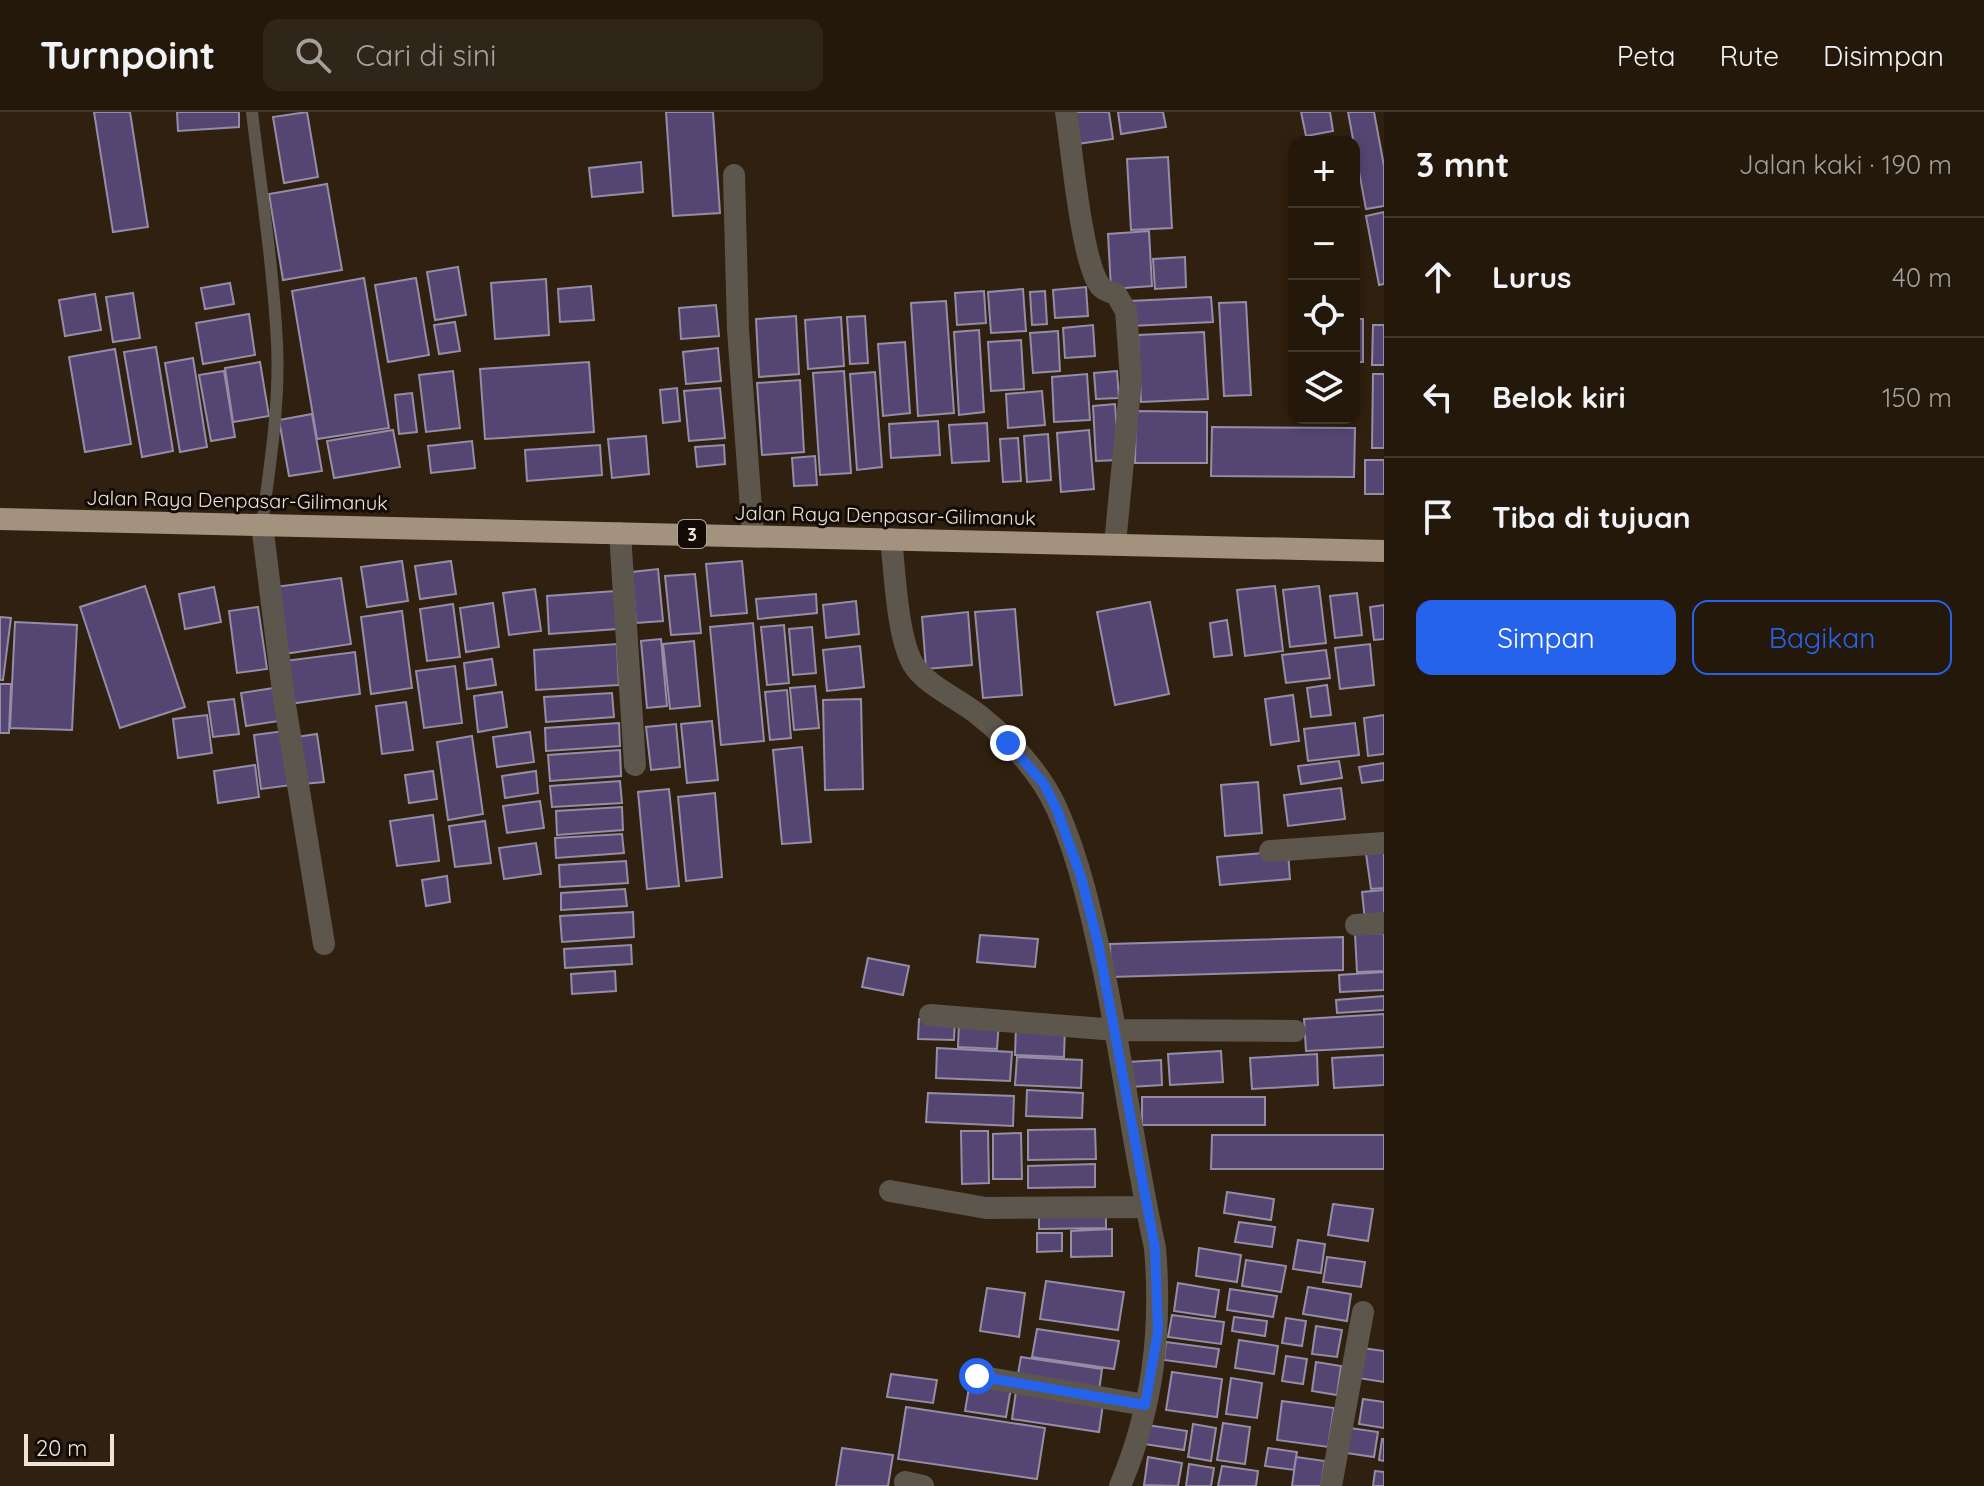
<!DOCTYPE html>
<html lang="id">
<meta charset="utf-8">
<style>
body{margin:0;font-family:Quicksand,sans-serif;background:#302519;color:#f1f3f6}
.controls{position:absolute;right:24px;top:24px;display:grid;overflow:hidden;border-radius:16px;box-shadow:0 4px 12px #0003}
.controls button{width:72px;height:72px;display:grid;place-items:center;padding:0;border:0;border-bottom:2px solid #41372c;background:#24180b;color:#f1f3f6;font:40px sans-serif}
.scale{position:absolute;left:24px;bottom:20px;width:90px;box-sizing:border-box;padding-left:8px;border:4px solid #eee3d9;border-top:0;font-size:22px;line-height:28px;white-space:nowrap;color:#eee3d9;-webkit-text-stroke:6px #130b05;paint-order:stroke}
.stop{position:absolute;width:24px;height:24px;margin:-18px;border:6px solid #2563eb;border-radius:50%;background:#fff}
.stop.end{background:#2563eb;border-color:#fff;box-shadow:0 2px 8px #0008}
.list{margin:0;padding:0;list-style:none}
h2{display:flex;justify-content:space-between;align-items:center;height:104px;margin:0;padding:0 32px;font-size:34px}
h2 small{font-size:26px;font-weight:400;color:#a3a09d}
.list li{display:grid;grid-template-columns:52px 1fr auto;gap:24px;align-items:center;box-sizing:border-box;height:120px;padding:0 32px;border-top:2px solid #41372c}
.list b{display:block;font-size:30px;white-space:nowrap}
.list em{font-size:26px;font-style:normal;color:#a3a09d}
.actions{display:flex;gap:16px;padding:24px 32px}
.actions a{flex:1;padding:18px 0;border:2px solid #2563eb;border-radius:16px;text-align:center;font-size:28px;color:#2563eb}
.actions .main{background:#2563eb;color:#fff}
.icon{flex:none;width:44px;height:44px;fill:none;stroke:currentColor;stroke-width:2;stroke-linecap:round;stroke-linejoin:round}
.map{position:relative;flex:none;width:1384px;height:1374px;overflow:hidden}
header{display:flex;align-items:center;gap:48px;box-sizing:border-box;height:112px;padding:0 40px;background:#24180b;border-bottom:2px solid #41372c}
header strong{font-size:38px}
nav{display:flex;gap:44px;margin-inline-start:auto;font-size:28px}
.search{width:560px;height:72px;background:#302519;display:flex;align-items:center;gap:20px;box-sizing:border-box;padding:0 28px;border-radius:16px;color:#a3a09d;font-size:30px}
main{display:flex}
aside{flex:1;background:#24180b}
.map>svg:first-child{display:block}
.building{fill:#554573;stroke:#948da6;stroke-width:2}
.lines{fill:none;stroke-linecap:round;stroke-linejoin:round}
.service{stroke:#5d564d;stroke-width:12}
.minor{stroke:#5d564d;stroke-width:22}
.trunk{stroke:#a2927e;stroke-width:22}
.route{stroke:#2563eb;stroke-width:10}
.labels{text-anchor:middle;dominant-baseline:central;stroke-width:6;stroke-linejoin:round;paint-order:stroke}
.shield{fill:#130b05;stroke:#aca299;stroke-width:2}
.shield-label{font-size:18px;font-weight:bold;fill:#eee3d9}
.street-label{font-size:20px;fill:#eee3d9;stroke:#130b05}
</style>
<header>
<strong>Turnpoint</strong>
<div class="search"><svg class="icon" aria-label="search" viewBox="0 0 24 24"><circle cx="10" cy="10" r="6"/><path d="M15 15l6 6"/></svg>Cari di sini</div>
<nav><a>Peta</a><a>Rute</a><a>Disimpan</a></nav>
</header>
<main>
<div class="map">
<svg width="1384" height="1374" viewBox="0 0 1384 1374">
<rect width="100%" height="100%" fill="#30200f"/>
<path class="building" d="M94,0H130L148,115L113,120Z
M177,0H239V15L178,19Z
M307,0L318,65L284,71L273,5Z
M666,0H713L720,101L673,104Z
M1072,0H1109L1113,27L1077,32Z
M1118,0H1163L1166,15L1121,22Z
M1301,0H1330L1333,19L1306,24Z
M1348,0H1374L1384,54V94L1366,97Z
M1168,45L1172,116L1131,118L1127,47Z
M641,50L643,80L592,85L589,56Z
M327,72L342,158L283,168L269,82Z
M1384,100V172L1379,173L1366,104Z
M1149,119L1152,174L1111,177L1108,122Z
M1185,145L1186,175L1155,177L1153,147Z
M458,155L466,203L435,208L427,160Z
M364,166L389,316L317,327L292,179Z
M416,166L429,243L388,250L375,173Z
M546,167L549,223L495,227L491,171Z
M230,171L234,192L205,197L201,176Z
M591,174L594,208L560,210L558,177Z
M1086,175L1088,204L1055,206L1053,178Z
M1023,177L1026,219L991,221L988,180Z
M984,179L986,211L957,213L955,181Z
M1045,179L1047,212L1032,213L1030,180Z
M133,181L140,226L113,230L106,185Z
M95,182L101,218L65,224L59,188Z
M1211,185L1213,210L1131,214L1130,189Z
M946,189L954,301L918,304L911,191Z
M1246,190L1251,283L1224,284L1219,191Z
M716,193L719,224L681,227L679,196Z
M249,202L255,243L203,252L196,211Z
M796,204L799,262L759,265L756,207Z
M865,204L868,251L850,252L847,205Z
M841,205L844,254L808,257L805,208Z
M1354,207H1363V250H1354Z
M455,210L460,239L439,242L434,213Z
M1093,213L1095,244L1065,246L1063,216Z
M1373,213H1384V253H1372Z
M979,218L984,300L959,303L954,220Z
M1058,219L1060,259L1033,261L1030,221Z
M1204,220L1208,287L1141,290L1138,223Z
M1021,228L1024,277L991,279L988,230Z
M905,230L910,301L883,304L878,232Z
M156,235L173,339L142,345L124,240Z
M718,236L721,269L686,272L683,240Z
M115,237L131,332L85,340L69,245Z
M193,246L207,335L180,340L165,251Z
M260,250L269,304L233,310L225,256Z
M589,250L594,320L485,327L480,257Z
M224,259L235,325L211,329L199,263Z
M453,259L460,316L426,320L419,263Z
M844,259L851,361L820,363L813,261Z
M1117,259L1119,286L1096,287L1094,261Z
M875,260L882,355L857,358L850,262Z
M1087,262L1090,308L1054,310L1052,265Z
M1373,262H1384V336H1372Z
M800,268L804,340L762,343L757,271Z
M677,276L680,309L663,311L660,278Z
M720,276L725,326L689,329L684,279Z
M1042,279L1045,313L1008,316L1006,282Z
M412,281L417,320L399,322L395,283Z
M1115,292L1119,348L1096,349L1093,294Z
M1136,299L1207,300V351H1135Z
M312,302L322,359L289,364L279,308Z
M938,309L940,343L891,346L889,312Z
M987,311L989,349L952,351L949,313Z
M1212,315L1355,316L1354,365L1211,364Z
M393,318L400,355L334,366L327,329Z
M1089,318L1094,377L1061,380L1057,321Z
M1048,322L1051,368L1027,370L1024,324Z
M646,324L649,362L612,366L608,327Z
M1018,326L1021,369L1003,370L1000,327Z
M472,329L475,356L431,361L428,334Z
M600,333L602,363L527,369L525,338Z
M724,333L725,352L697,355L695,335Z
M815,344L817,373L794,374L792,346Z
M1365,348H1384V382H1365Z
M402,449L408,489L367,495L361,455Z
M451,449L456,482L420,487L415,454Z
M742,449L747,501L711,504L706,452Z
M658,457L663,509L636,511L632,460Z
M695,462L701,521L671,523L665,464Z
M341,466L351,532L284,542L275,475Z
M145,474L185,595L120,616L80,495Z
M1275,474L1283,539L1245,544L1237,478Z
M1319,474L1326,531L1290,535L1283,478Z
M214,475L221,510L185,517L179,482Z
M535,477L541,519L509,523L503,481Z
M615,479L617,517L549,522L547,484Z
M1357,481L1362,523L1335,526L1330,484Z
M816,482L817,501L758,507L756,487Z
M856,489L859,522L826,526L823,493Z
M1150,490L1169,582L1115,593L1097,500Z
M493,491L499,535L466,540L460,496Z
M453,492L460,545L427,549L420,497Z
M1384,493V527L1374,528L1370,495Z
M258,495L267,557L237,561L229,499Z
M1015,497L1022,583L983,586L975,500Z
M402,499L412,576L371,582L361,505Z
M968,500L972,553L926,557L922,505Z
M0,505L11,506L3,568H0Z
M1227,508L1232,543L1214,545L1210,511Z
M15,510L77,513L72,618L10,616Z
M753,511L764,629L721,633L710,515Z
M784,513L789,571L767,573L761,515Z
M812,515L816,561L793,563L789,517Z
M661,527L667,594L647,596L641,529Z
M694,529L700,594L670,597L663,532Z
M617,532L619,573L536,578L534,538Z
M1370,532L1374,573L1340,577L1335,536Z
M860,534L864,575L827,579L823,538Z
M1326,538L1330,566L1286,571L1282,543Z
M355,540L360,582L289,592L284,549Z
M492,547L496,573L467,577L464,551Z
M455,554L462,611L424,616L416,559Z
M0,572H11L9,621H0Z
M1327,573L1331,603L1311,605L1307,576Z
M815,574L819,616L794,618L790,576Z
M274,576L279,609L246,614L241,581Z
M787,578L791,626L770,628L765,580Z
M502,580L507,615L478,620L474,584Z
M612,581L614,605L546,610L544,585Z
M1293,583L1299,629L1271,633L1265,587Z
M234,587L239,622L213,625L208,590Z
M861,587L863,677L825,678L823,588Z
M406,590L413,638L382,642L376,594Z
M207,603L212,641L178,646L173,607Z
M1384,603V642L1368,644L1364,606Z
M712,609L718,668L687,671L681,612Z
M619,611L620,634L546,639L545,616Z
M1355,611L1359,643L1308,649L1304,617Z
M676,612L680,655L651,658L646,615Z
M284,619L292,673L261,677L254,623Z
M530,620L534,650L497,655L493,625Z
M317,622L324,670L303,672L296,625Z
M472,624L483,702L448,708L437,630Z
M802,635L811,730L782,732L773,638Z
M620,638L621,664L550,669L548,643Z
M1339,649L1342,666L1301,672L1298,654Z
M1384,651V668L1362,671L1359,655Z
M255,653L259,685L218,691L214,659Z
M433,659L437,687L409,691L405,663Z
M536,659L538,681L505,686L502,664Z
M620,669L622,691L552,695L550,674Z
M1258,670L1262,721L1225,724L1221,673Z
M1341,676L1345,707L1288,714L1284,683Z
M669,677L679,774L647,777L638,680Z
M715,681L722,765L686,769L678,685Z
M540,689L544,716L507,721L503,694Z
M622,695L623,718L557,723L556,699Z
M433,703L439,749L397,754L390,709Z
M485,709L491,751L455,755L449,714Z
M622,722L624,741L556,746L555,726Z
M536,731L541,762L504,767L499,736Z
M1288,739L1290,767L1220,773L1217,745Z
M1384,740V776L1371,777L1366,742Z
M626,749L628,771L560,775L559,753Z
M447,764L450,790L426,794L422,768Z
M625,777L627,794L561,798V781Z
M1384,778V806L1365,809L1362,780Z
M633,800L634,825L562,830L560,804Z
M1384,821V859L1357,860L1355,822Z
M980,823L1038,827L1035,855L977,850Z
M1343,825V858L1111,865L1110,832Z
M631,833L632,852L565,856L564,837Z
M868,846L909,854L903,883L862,875Z
M615,859L616,879L572,882L571,862Z
M1384,860V878L1340,880L1339,863Z
M1384,884V898L1337,901L1336,888Z
M1384,902V935L1306,939L1304,907Z
M919,907L955,908L954,928L918,927Z
M959,908L999,909L997,937L958,935Z
M1016,912L1065,914L1064,945L1015,943Z
M937,936L1012,940L1010,969L936,966Z
M1221,939L1223,970L1170,973L1168,942Z
M1317,942L1318,973L1252,977L1250,946Z
M1384,943V973L1334,976L1332,946Z
M1017,945L1082,948L1081,976L1015,973Z
M1161,948L1162,973L1130,975L1128,950Z
M1027,978L1083,981L1082,1006L1026,1004Z
M928,981L1014,984L1013,1014L926,1010Z
M1142,985H1265V1013H1142Z
M1095,1017L1096,1047L1028,1048V1018Z
M961,1019H988L989,1071L962,1072Z
M1021,1021L1022,1067H993V1022Z
M1212,1023H1384V1057H1211Z
M1095,1052V1075L1028,1076V1054Z
M1227,1080L1274,1087L1271,1108L1224,1101Z
M1333,1092L1373,1097L1368,1129L1328,1123Z
M1106,1096V1116L1039,1117V1097Z
M1239,1110L1275,1115L1272,1135L1235,1130Z
M1112,1117V1144L1071,1145V1119Z
M1037,1121H1062V1139L1037,1140Z
M1298,1128L1325,1132L1321,1161L1293,1157Z
M1199,1136L1241,1143L1237,1170L1196,1164Z
M1327,1145L1365,1150L1361,1175L1323,1170Z
M1246,1148L1286,1154L1281,1180L1242,1174Z
M1046,1169L1124,1180L1118,1218L1040,1207Z
M1178,1171L1219,1178L1215,1205L1174,1199Z
M1308,1175L1351,1182L1347,1209L1303,1202Z
M987,1176L1025,1181L1019,1225L980,1219Z
M1230,1177L1277,1184L1273,1205L1227,1198Z
M1172,1203L1224,1210L1221,1232L1168,1225Z
M1234,1205L1267,1209L1265,1224L1232,1219Z
M1286,1206L1306,1209L1302,1234L1282,1231Z
M1316,1214L1342,1218L1337,1245L1312,1242Z
M1037,1217L1119,1229L1114,1257L1032,1245Z
M1239,1228L1278,1234L1274,1262L1235,1256Z
M1166,1230L1219,1237L1216,1255L1164,1248Z
M1362,1236L1384,1239V1270L1358,1266Z
M1286,1244L1307,1247L1303,1272L1282,1269Z
M1021,1245L1102,1257L1099,1279L1017,1267Z
M1316,1250L1341,1254L1337,1283L1312,1279Z
M1172,1260L1222,1267L1217,1305L1166,1298Z
M891,1262L937,1268L933,1291L887,1285Z
M1231,1266L1262,1271L1257,1306L1226,1302Z
M970,1270L1011,1276L1006,1305L965,1299Z
M1016,1279L1103,1292L1099,1320L1012,1307Z
M1363,1287L1384,1290V1316L1359,1312Z
M1282,1289L1334,1296L1328,1335L1277,1328Z
M906,1295L1045,1316L1037,1367L898,1347Z
M1223,1311L1250,1315L1245,1352L1217,1348Z
M1193,1312L1216,1316L1211,1349L1188,1345Z
M1147,1313L1187,1319L1184,1338L1144,1332Z
M1350,1316L1378,1320L1374,1345L1346,1341Z
M1382,1327H1384V1349L1379,1348Z
M842,1336L893,1343L888,1374H836Z
M1268,1336L1297,1340L1294,1358L1265,1354Z
M1148,1345L1182,1351L1178,1374L1144,1373Z
M1296,1345L1325,1349L1321,1374H1292Z
M1189,1352L1214,1356L1211,1374H1186Z
M1222,1354L1258,1359L1256,1374H1218Z
M1375,1359L1384,1360V1374H1373Z"/>
<g class="lines">
<path class="service" d="M252,0C261,77 273,153 277,231C280,291 270,353 262,413"/>
<path class="minor" d="M1066,0C1072,37 1081,148 1100,174C1104,179 1110,180 1116,182L1126,199L1131,267L1115,432
M734,63L738,218L753,424
M262,413L284,587L324,832
M620,421L635,653
M891,427C895,461 897,524 913,552C925,573 961,588 980,604C1011,629 1040,660 1057,697C1080,749 1092,805 1104,860C1123,952 1135,1045 1155,1136C1162,1219 1153,1296 1120,1374
M1270,739L1384,731
M1356,813L1384,811
M930,903L1116,918L1295,919
M890,1079L986,1096L1146,1095
M977,1264L1145,1293
M905,1370L923,1374
M1331,1374L1363,1200"/>
<path class="trunk" d="M0,407L1384,439"/>
</g>
<g class="lines">
<path class="route" d="M977,1264L1145,1293L1158,1219L1155,1136L1098,831L1081,765L1057,698L1044,672L1008,631"/>
</g>
<g class="labels">
<rect class="shield" x="678" y="408" width="28" height="28" rx="6"/>
<g class="shield-label">
<text x="692" y="422">3</text>
</g>
<g class="street-label">
<text transform="translate(237 388) rotate(1)">Jalan Raya Denpasar-Gilimanuk</text>
<text transform="translate(885 403) rotate(1)">Jalan Raya Denpasar-Gilimanuk</text>
</g>
</g>
</svg>
<div class="controls">
<button>+</button>
<button>−</button>
<button><svg class="icon" aria-label="locate" viewBox="0 0 24 24"><circle cx="12" cy="12" r="6"/><path d="M12 2v4M12 18v4M2 12h4M18 12h4"/></svg></button>
<button><svg class="icon" aria-label="layers" viewBox="0 0 24 24"><path d="M12 4l9 5-9 5-9-5zM3 14l9 5 9-5"/></svg></button>
</div>
<div class="scale">20 m</div>
<div class="stop" style="left:977px;top:1264px"></div>
<div class="stop end" style="left:1008px;top:631px"></div>
</div>
<aside>
<h2>3 mnt<small>Jalan kaki · 190 m</small></h2>
<ul class="list">
<li><svg class="icon" aria-label="ahead" viewBox="0 0 24 24"><path d="M12 20V5M6 11l6-6 6 6"/></svg><div><b>Lurus</b></div><em>40 m</em></li>
<li><svg class="icon" aria-label="left" viewBox="0 0 24 24"><path d="M17 20v-9H6M10 6l-5 5 5 5"/></svg><div><b>Belok kiri</b></div><em>150 m</em></li>
<li><svg class="icon" aria-label="arrive" viewBox="0 0 24 24"><path d="M6 21V4h12l-3 4 3 4H6"/></svg><div><b>Tiba di tujuan</b></div></li>
</ul>
<div class="actions"><a class="main">Simpan</a><a>Bagikan</a></div>
</aside>
</main>
